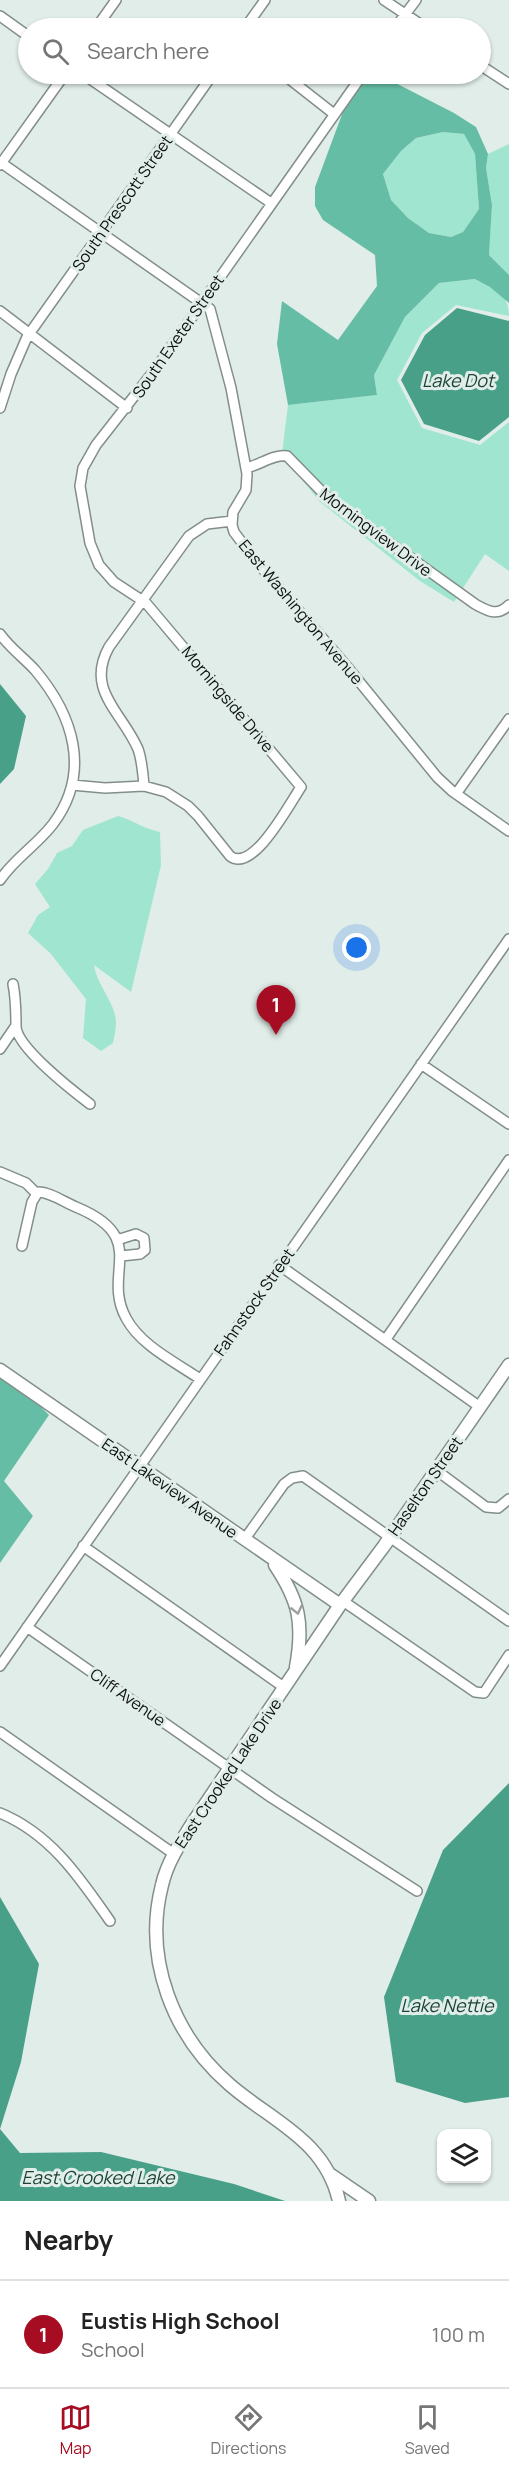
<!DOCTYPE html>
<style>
body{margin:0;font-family:Manrope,sans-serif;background:#f2f2f2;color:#222}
.controls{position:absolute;right:18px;bottom:18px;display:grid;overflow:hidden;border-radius:12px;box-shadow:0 2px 4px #0004}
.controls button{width:54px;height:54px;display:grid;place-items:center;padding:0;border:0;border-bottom:2px solid #e0e0e0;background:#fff;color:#222;font:30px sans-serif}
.you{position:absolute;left:357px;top:948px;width:21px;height:21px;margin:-15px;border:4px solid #fff;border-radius:50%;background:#1a73e8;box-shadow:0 0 0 9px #1a73e833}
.badge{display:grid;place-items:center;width:39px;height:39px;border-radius:50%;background:#a60d22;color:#fff;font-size:20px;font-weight:700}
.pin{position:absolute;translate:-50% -50px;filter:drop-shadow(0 2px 3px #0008)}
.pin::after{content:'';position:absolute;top:32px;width:21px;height:18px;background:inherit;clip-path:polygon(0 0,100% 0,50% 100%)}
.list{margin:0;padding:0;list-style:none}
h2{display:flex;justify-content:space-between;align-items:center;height:78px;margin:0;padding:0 24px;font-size:26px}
h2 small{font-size:20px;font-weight:400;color:#767676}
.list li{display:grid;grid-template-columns:39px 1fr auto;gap:18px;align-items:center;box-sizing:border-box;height:108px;padding:0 24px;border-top:2px solid #e0e0e0}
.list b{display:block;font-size:22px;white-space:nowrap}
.list p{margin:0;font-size:20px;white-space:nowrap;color:#767676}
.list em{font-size:20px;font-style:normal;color:#767676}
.icon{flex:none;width:33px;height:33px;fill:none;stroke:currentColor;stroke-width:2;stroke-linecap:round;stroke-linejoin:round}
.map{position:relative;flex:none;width:509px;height:2201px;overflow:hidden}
.search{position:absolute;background:#fff;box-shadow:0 2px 4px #0004;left:18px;right:18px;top:18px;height:66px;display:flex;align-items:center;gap:15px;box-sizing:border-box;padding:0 21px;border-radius:33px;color:#767676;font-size:22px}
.sheet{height:186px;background:#fff}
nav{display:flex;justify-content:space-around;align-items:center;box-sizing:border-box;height:84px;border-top:2px solid #e0e0e0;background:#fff;font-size:16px;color:#767676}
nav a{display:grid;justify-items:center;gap:3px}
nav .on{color:#a60d22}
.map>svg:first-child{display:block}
.green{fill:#9fe5cf}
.forest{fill:#66bda5;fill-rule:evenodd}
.water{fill:#48a088}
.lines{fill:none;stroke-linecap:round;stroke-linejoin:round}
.minor-casing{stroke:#838e8a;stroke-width:12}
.tertiary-casing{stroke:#838e8a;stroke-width:15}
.minor{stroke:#fff;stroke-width:9}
.tertiary{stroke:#fff;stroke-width:12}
.oneway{stroke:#9e9f9f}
.labels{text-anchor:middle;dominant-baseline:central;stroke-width:6;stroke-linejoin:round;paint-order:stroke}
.street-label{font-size:16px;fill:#0c100f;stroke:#e1ede9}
.water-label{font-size:18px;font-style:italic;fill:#1c4338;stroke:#e1ede9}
</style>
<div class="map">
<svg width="509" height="2201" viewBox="0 0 509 2201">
<rect width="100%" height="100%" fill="#e1ede9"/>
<path class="green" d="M443,132L464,134L475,154L479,209L463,232L451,237L429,233L408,218L391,200L383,174L401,151L416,138Z
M509,144V275L489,255L492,205L486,168L488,154Z
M475,279C493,288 509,293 509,316L456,305L422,333L397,380L422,428L480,445L509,422V571L485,554L454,602L420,581L320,502L282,454L288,405L377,395L374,375L405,317L439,283Z
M118,816C133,820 144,829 160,832L161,865L131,992L94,965C97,986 116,1003 116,1023C116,1030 114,1037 113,1043L101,1051L83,1038L86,999L51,954L28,933L38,915L50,907L35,884L48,869L57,853L72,846L83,830Z"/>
<path class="forest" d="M367,74H378L454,113L476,127L488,154L486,168L492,205L489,255L509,275V303L490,287L475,279L439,283L405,317L374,375L377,395L288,405L277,344L282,301L338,340L377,286L375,255L323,220L315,206V187L344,109ZM443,132L464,134L475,154L479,209L463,232L451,237L429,233L408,218L391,200L383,174L401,151L416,138Z
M0,1376L33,1399L49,1415L4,1481L33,1516L0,1563Z"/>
<path class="water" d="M457,308L509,321V417L479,441L424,424L401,380L425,335Z
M0,684L26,716L14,769L0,784Z
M509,1783V2097L465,2103L396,2082L384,1997L443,1850Z
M0,1897L39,1964L21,2062L0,2129L20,2153L101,2152L234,2184L285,2201H0Z"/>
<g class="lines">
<g class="minor-casing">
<path id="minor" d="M384,0L426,28
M0,16L28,36
M96,28L116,0
M245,28L265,0
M395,28L416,0
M480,65L509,84
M83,74L271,203
M283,74L334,114
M0,162L210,309L231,388L247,474L246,490L233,512L232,525L234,532L255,560L349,669L437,777L452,791L509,831
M0,165L65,74
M0,311L127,408
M0,408L11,374L27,337L213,74
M246,468C260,465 273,454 287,456L331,501L475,604C488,611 497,617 509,605
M0,634C10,648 24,658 35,670C73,715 92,772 53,824C37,845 15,858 0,880
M72,785L105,788L144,786L166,792L188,806L198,816L230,856C253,874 290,803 301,787L146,603L114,582L99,565L90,543L80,486L83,468L96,445L157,367L363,74
M144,786C143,774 142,760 138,749C122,712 85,690 109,647L189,536L207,524L232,521
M456,794L509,719
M13,984C16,999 16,1012 16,1026C16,1047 73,1091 90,1104
M0,1049L15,1027
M421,1064L509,1124
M0,1172L26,1183L36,1193
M117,1240L136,1234L144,1238L145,1250L140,1254L121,1256
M22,1246L32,1202L38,1192C50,1192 64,1202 76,1207C151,1238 101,1272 126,1318C140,1345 175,1362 200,1379
M279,1265L480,1407
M386,1339L509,1160
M436,1470L486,1507L498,1508L509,1499
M244,1540L284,1484L292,1478L303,1476L509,1621
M83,1546L285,1688
M343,1601L475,1692L484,1693L509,1655
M27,1627L272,1798L417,1891
M0,1666L509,939
M0,1732L174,1854
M0,1813C51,1834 80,1878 110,1921"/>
</g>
<g class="tertiary-casing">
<path id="tertiary" d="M0,1370L340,1605
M275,1565C299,1601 304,1623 296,1667
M331,2175L369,2201
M339,2201C325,2140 273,2122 230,2085C173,2036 143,1959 162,1885C167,1863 180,1843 192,1824L340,1605L384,1546L509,1365"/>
</g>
<use href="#minor" class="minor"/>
<use href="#tertiary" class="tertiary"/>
</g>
<defs><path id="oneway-chevron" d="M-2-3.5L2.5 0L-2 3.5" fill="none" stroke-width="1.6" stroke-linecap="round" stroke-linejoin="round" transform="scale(1.5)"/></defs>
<use class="oneway" href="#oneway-chevron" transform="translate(297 1610) rotate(77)"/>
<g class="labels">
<g class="street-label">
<text transform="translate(122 203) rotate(-55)">South Prescott Street</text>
<text transform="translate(178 336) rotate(-55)">South Exeter Street</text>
<text transform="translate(376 532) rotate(37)">Morningview Drive</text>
<text transform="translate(301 612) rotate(50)">East Washington Avenue</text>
<text transform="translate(228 699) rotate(50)">Morningside Drive</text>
<text transform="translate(254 1302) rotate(-55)">Fahnstock Street</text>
<text transform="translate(425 1486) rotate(-55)">Haselton Street</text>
<text transform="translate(170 1488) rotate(35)">East Lakeview Avenue</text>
<text transform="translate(128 1697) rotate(35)">Cliff Avenue</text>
<text transform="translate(228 1773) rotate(-56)">East Crooked Lake Drive</text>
</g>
<g class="water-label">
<text x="458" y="380">Lake Dot</text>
<text x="447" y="2005">Lake Nettie</text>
<text x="98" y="2177">East Crooked Lake</text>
</g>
</g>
</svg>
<div class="controls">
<button><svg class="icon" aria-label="layers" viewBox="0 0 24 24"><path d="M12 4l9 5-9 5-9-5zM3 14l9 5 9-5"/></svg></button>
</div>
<div class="you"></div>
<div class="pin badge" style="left:276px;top:1035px">1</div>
<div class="search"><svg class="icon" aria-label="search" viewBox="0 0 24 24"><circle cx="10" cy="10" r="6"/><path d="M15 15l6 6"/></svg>Search here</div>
</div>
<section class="sheet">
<h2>Nearby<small></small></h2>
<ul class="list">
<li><span class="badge">1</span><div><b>Eustis High School</b><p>School</p></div><em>100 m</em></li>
</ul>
</section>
<nav>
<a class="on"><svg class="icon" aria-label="map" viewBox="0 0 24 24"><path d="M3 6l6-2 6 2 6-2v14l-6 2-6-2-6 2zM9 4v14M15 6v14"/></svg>Map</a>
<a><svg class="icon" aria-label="directions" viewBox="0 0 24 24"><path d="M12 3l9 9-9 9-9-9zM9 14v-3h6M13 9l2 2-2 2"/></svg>Directions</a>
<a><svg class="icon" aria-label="saved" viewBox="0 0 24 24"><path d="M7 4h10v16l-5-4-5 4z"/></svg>Saved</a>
</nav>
